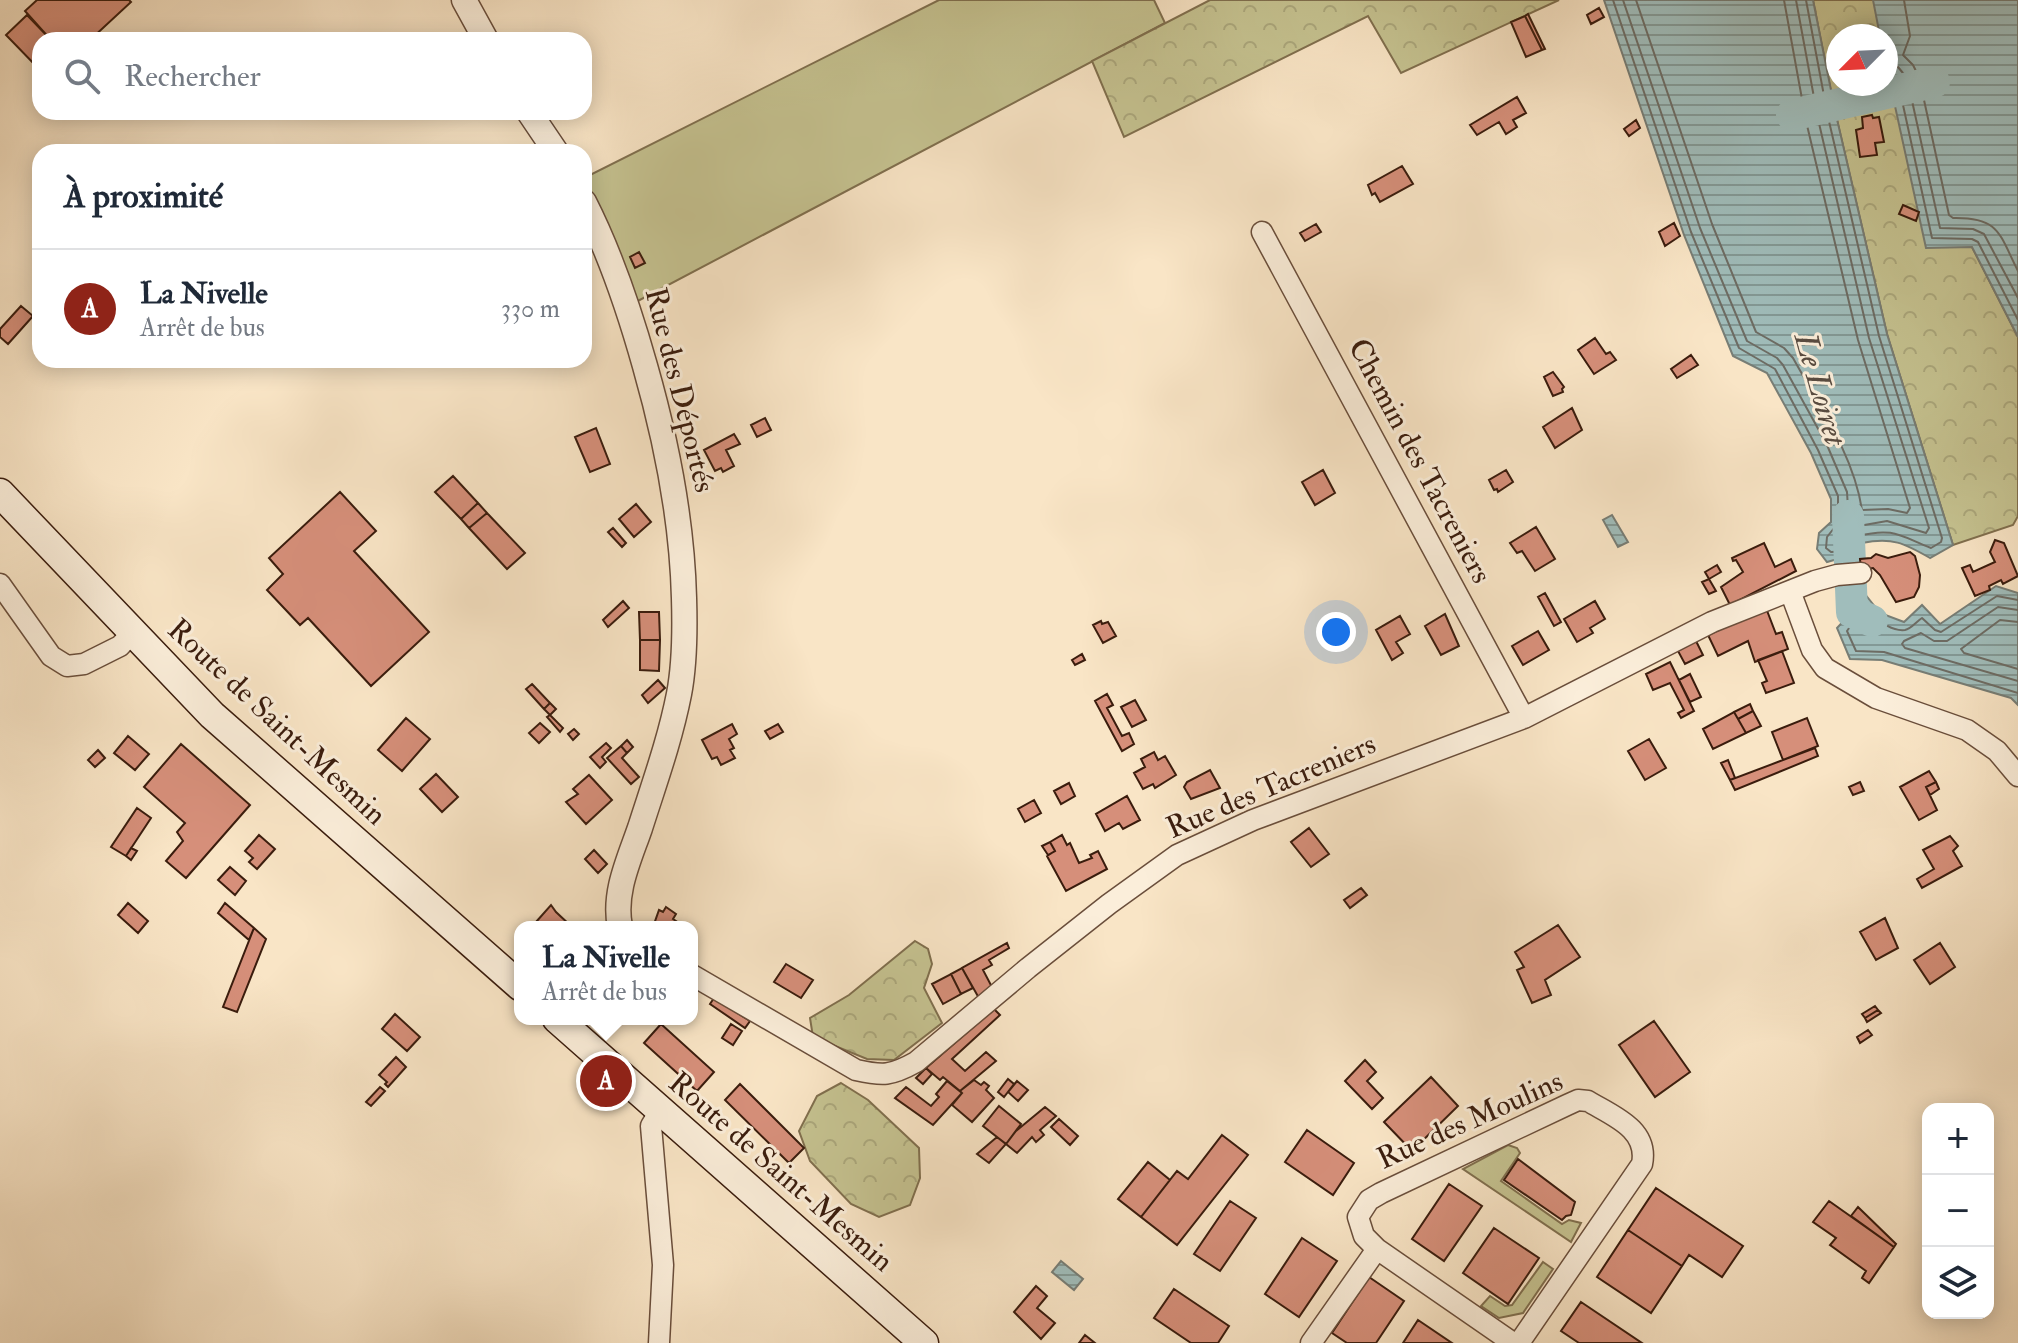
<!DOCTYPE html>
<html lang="fr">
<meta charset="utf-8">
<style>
body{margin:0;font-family:"IM FELL Double Pica",serif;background:#f2f2f3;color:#1f2937}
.controls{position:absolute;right:24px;bottom:24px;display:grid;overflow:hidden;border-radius:16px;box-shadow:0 4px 20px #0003}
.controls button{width:72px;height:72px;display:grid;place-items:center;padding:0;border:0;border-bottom:2px solid #e0e1e3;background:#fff;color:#1f2937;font:40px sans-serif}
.compass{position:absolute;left:1826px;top:24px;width:72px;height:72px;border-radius:50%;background:#fff;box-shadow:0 4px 20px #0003;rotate:246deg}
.you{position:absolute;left:1336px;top:632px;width:28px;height:28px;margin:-20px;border:6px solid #fff;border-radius:50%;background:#1a73e8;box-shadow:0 0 0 12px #1a73e833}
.badge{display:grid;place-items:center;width:52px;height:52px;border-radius:50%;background:#8f2418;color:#fff;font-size:26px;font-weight:700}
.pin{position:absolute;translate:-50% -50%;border:4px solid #fff;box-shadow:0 2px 8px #0006}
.popup{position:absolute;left:514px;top:921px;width:184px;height:104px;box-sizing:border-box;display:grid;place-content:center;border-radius:16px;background:#fff;filter:drop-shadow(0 2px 6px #0005);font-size:26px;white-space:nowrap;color:#747a83}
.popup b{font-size:30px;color:#1f2937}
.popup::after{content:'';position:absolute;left:50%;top:100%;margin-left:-16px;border:16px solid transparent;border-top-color:#fff}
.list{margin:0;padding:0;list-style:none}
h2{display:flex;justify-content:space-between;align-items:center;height:104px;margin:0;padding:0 32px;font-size:34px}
h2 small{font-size:26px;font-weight:400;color:#747a83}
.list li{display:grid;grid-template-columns:52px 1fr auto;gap:24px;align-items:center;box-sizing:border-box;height:120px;padding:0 32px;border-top:2px solid #e0e1e3}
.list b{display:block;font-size:30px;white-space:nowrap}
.list p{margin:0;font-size:26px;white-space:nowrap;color:#747a83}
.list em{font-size:26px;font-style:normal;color:#747a83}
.icon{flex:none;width:44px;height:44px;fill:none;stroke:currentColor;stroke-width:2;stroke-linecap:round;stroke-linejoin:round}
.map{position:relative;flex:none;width:2018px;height:1343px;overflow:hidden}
.search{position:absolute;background:#fff;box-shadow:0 4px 20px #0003;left:32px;top:32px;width:560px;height:88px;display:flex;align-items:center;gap:20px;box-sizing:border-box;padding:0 28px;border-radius:24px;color:#747a83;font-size:30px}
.panel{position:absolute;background:#fff;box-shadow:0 4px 20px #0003;left:32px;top:144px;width:560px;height:224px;border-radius:24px}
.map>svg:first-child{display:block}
.green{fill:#c5c290;stroke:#806f4e;stroke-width:2}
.forest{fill:url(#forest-crowns);stroke:#806f4e;stroke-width:2}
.water{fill:url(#water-rules);stroke:#777d75;stroke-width:2}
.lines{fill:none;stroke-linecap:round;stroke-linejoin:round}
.shore{stroke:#6d6c64;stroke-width:2}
.river{stroke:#a0bdbb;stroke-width:32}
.building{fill:#d68f7a;stroke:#3a1c0d;stroke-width:2}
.minor-casing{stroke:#6a4e3b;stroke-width:23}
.tertiary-casing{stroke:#6a4e3b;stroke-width:27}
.secondary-casing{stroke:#3a1c0d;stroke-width:31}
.minor{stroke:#fbeeda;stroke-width:20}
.tertiary{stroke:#fbeeda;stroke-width:24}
.secondary{stroke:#fbeeda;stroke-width:28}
.labels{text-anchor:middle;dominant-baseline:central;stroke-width:6;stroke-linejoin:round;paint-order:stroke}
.street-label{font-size:30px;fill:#3a1c0d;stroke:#fbeeda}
.water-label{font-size:32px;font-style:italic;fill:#594c41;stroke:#fbeeda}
</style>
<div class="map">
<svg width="2018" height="1343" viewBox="0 0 2018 1343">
<defs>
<pattern id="forest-crowns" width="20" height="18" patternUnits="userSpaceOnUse" patternTransform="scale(2)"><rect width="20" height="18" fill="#c5c290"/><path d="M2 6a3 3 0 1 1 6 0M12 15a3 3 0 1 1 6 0" fill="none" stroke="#aaa67b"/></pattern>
<pattern id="water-rules" width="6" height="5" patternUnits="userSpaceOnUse" patternTransform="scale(2)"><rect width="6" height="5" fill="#a0bdbb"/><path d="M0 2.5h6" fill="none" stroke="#839996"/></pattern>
</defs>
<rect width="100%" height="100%" fill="#f9e5c6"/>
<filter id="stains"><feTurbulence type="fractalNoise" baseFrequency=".0025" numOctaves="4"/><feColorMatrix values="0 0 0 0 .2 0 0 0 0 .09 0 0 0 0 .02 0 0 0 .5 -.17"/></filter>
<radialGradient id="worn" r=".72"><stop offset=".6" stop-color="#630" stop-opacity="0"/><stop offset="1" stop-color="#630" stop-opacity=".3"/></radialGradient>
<path class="green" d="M939,0H1154L1165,23L634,303L584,178Z
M1508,1145L1517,1148L1520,1153L1501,1181L1562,1224L1569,1220L1581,1223L1571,1242L1463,1169Z
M1543,1262L1553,1269L1523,1313L1499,1318L1481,1306L1490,1296L1505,1306L1512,1305Z"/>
<path class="forest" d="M1210,0H1559L1401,73L1368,16L1124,137L1092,61Z
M1813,0H1874L1882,36H1838V84H1886V56L1972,247L2018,337V516L2013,525L1953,545L1887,334L1834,107Z
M915,941L928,949L932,964L924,988L942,1023L894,1060L867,1059L813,1037L810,1018L849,995Z
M841,1083L868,1100L919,1148L920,1178L910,1205L879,1217L851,1204L810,1161L799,1131L817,1096Z"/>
<path class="water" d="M1604,0H1813L1836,115L1887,334L1953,545L1930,558C1904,543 1892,537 1862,543L1858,560L1841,558L1827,562L1817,549L1819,533L1831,522V499L1811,453L1767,373L1733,356L1684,235Z
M1873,0H2018V337L1972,247L1926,248L1886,65V36H1880Z
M1612,515L1628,542L1618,547L1603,520Z
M1857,584L1880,613L1904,622L1922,605L1940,624L1996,586L2018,593V705L2011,698L1882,660L1850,659L1837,628L1852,612L1843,597Z
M1061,1261L1083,1279L1074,1290L1052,1272Z"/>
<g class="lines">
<path class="shore" d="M1613,0L1691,232L1739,348L1775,369L1818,450L1838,496V523L1827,537L1826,548L1831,552L1849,551L1858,536C1894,527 1900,536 1931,548L1941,542L1942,538L1879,336L1828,117L1806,0
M1623,0L1700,228L1747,341L1777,358L1783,365L1827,445L1847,492L1849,525L1853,527L1887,521L1926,533L1929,528L1869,338L1818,119L1796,0
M1636,0L1712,224L1756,332L1784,348L1793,358C1819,405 1854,456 1862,510L1888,509L1907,513L1910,508L1858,340L1806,121L1784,0
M1904,0L1910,36L1903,55L1913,65L1919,77L1949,215L1953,218C2000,217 1999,234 2018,271
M1886,65L1898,67L1907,78L1940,228L1973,229L1984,234L2018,298
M1886,75L1893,76L1898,82L1932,238L1972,239L1978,242L2018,320
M2018,600L1997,596L1941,632L1935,630L1922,618C1917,621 1911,629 1905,630C1888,632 1874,615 1863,608L1847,631L1856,651L1884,652L2018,693
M2018,610L1998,607L1947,641H1934L1921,633L1904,641L1902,644L1905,648L2018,681
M2018,622L2000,620L1961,649L1964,653L2018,669"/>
<path class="river" d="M1792,115L1934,82
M1848,516L1852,612L1872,621"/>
</g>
<path class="building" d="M37,0H129L131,2L90,40H51L25,11Z
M1599,8L1604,17L1591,24L1587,15Z
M1528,14L1545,49L1542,50L1525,16Z
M27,15L51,40H40V70L6,35Z
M1525,16L1542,50L1526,57L1511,22Z
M1517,97L1526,113L1513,120L1517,127L1506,134L1499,122L1477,135L1470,125Z
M1872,115L1873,118L1879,117L1884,142L1875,143L1877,155L1860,157L1856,130L1863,128L1862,117Z
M1636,120L1640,128L1629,136L1624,129Z
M1402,166L1413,184L1380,202L1375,193L1372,195L1368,185Z
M1903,205L1919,212L1916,221L1899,214Z
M1674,223L1680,236L1665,246L1659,232Z
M1316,224L1321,232L1305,241L1300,233Z
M639,252L645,263L635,268L630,257Z
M21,306L33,316L8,344L0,337V329Z
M1595,338L1606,354L1610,352L1616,360L1594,374L1578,350Z
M1691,355L1698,365L1677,378L1671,369Z
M1553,372L1564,387L1562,389L1563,392L1553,396L1544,377Z
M1572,408L1582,430L1555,448L1543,427Z
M765,418L771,430L757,437L751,425Z
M596,428L610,464L590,472L575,437Z
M734,434L740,444L726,450L734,466L723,472L721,468L715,471L704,450Z
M1323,470L1335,493L1315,505L1302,482Z
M1506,470L1513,482L1498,492L1497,489L1494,490L1489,480Z
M453,476L478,503L461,519L435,492Z
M340,492L376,531L354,551L429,632L371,686L308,618L300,625L267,590L283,574L269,558Z
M478,503L487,513L469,528L461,519Z
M636,504L651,522L634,537L619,519Z
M487,513L525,553L507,569L469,528Z
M1536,527L1555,559L1535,571L1522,551L1517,553L1510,543Z
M613,528L626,543L622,547L608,532Z
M1995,540L2004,543L2018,576L2003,584L2001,580L1989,586L1990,590L1975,596L1962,568L1970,565L1973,572L1995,562L1990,552Z
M1764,543L1775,567L1791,559L1796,571L1730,605L1721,587L1743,572L1736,560L1733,561L1732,558Z
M1910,552L1915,556L1920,575L1919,587L1914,597L1896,602L1880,575L1873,568L1861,570L1860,559L1871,558L1876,554L1888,558Z
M1717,565L1721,572L1709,579L1705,572Z
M1709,579L1716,591L1709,594L1702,582Z
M1545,593L1561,622L1554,626L1538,597Z
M623,601L629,608L608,627L603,620Z
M1595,601L1605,619L1590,628L1593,633L1577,642L1564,619Z
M1766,608L1776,634L1782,632L1788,649L1755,662L1748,641L1718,656L1708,635Z
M639,612H659L660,640H640Z
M1445,614L1459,646L1441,655L1425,626Z
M1400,616L1410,634L1396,642L1403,653L1392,660L1376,630Z
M1101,621L1102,624L1108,622L1116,636L1103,643L1093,625Z
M1538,631L1549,650L1523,665L1512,646Z
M640,640H660L659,671L640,670Z
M1696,641L1703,655L1685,664L1678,651Z
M1782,651L1794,683L1766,693L1762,683L1767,681L1758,660Z
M1082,654L1085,660L1075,665L1072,660Z
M1670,662L1694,711L1681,718L1678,713L1684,710L1670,683L1653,690L1646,674Z
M1690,674L1701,697L1690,702L1679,680Z
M658,680L665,688L648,703L642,695Z
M532,684L550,703L544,709L526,689Z
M1107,694L1113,705L1107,708L1122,736L1129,733L1134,744L1122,751L1095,701Z
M1135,700L1146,720L1132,727L1121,707Z
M550,703L556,709L550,715L544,709Z
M1750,704L1753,711L1738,719L1734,712Z
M1753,711L1761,726L1746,733L1738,719Z
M1734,712L1746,733L1713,749L1703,729Z
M550,715L563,728L560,732L547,717Z
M406,718L430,739L402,771L378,750Z
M1807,718L1818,746L1783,760L1772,732Z
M540,723L550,732L539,743L529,733Z
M732,724L737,734L729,739L734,748L730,750L735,758L721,765L717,757L712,759L702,740Z
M778,724L783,732L770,739L765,731Z
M574,729L579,734L573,740L568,734Z
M128,736L149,754L135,770L114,753Z
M1649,739L1666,768L1645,780L1628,751Z
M627,740L633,747L627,753L621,746Z
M606,743L611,748L602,757L606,762L600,768L590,757Z
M181,744L250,805L186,878L166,861L183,841L177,832L185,823L144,787Z
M621,746L627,753L622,758L639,777L631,784L607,758Z
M1815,748L1818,756L1735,790L1730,780Z
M98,750L105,758L95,767L88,760Z
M1154,752L1158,760L1165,756L1176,775L1155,788L1153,784L1143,789L1134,773L1145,767L1141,759Z
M1728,760L1735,778L1730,780L1721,763Z
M1210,770L1220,788L1191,799L1184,787L1187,782Z
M1929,771L1936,782L1926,787L1937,810L1919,820L1900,787Z
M436,774L458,797L442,812L420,789Z
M589,775L612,800L586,824L566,802L578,794L573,789Z
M1860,782L1864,791L1853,795L1849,787Z
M1936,782L1939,789L1930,795L1926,787Z
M1069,783L1075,796L1061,804L1054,791Z
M1127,796L1140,820L1123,829L1119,823L1105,831L1096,814Z
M1034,800L1041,813L1025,822L1018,809Z
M137,808L151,818L126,856L111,847Z
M1309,828L1329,854L1311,867L1291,842Z
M259,835L275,849L257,869L249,862L253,858L245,851Z
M1062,835L1067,845L1070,843L1079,863L1092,858L1090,855L1098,851L1107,869L1066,891L1047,856L1055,851L1050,842Z
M1950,836L1958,846L1953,851L1962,866L1922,888L1917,879L1934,869L1923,850Z
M1050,842L1055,851L1048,855L1042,846Z
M131,848L137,851L131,860L126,856Z
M594,850L607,864L598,873L585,859Z
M230,867L246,881L235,895L218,880Z
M1361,888L1367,895L1350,908L1344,900Z
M128,903L148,921L138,933L118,915Z
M225,903L254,928L249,940L218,913Z
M551,905L556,912L572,927H542L536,922Z
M666,907L676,914L673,919L685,927H653L659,910L663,912Z
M1885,918L1898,948L1876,960L1860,932Z
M1558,925L1580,957L1545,980L1551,995L1532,1003L1517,970L1524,967L1515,952Z
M254,928L266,939L237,1012L223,1007Z
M1007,943L1009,948L989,960L992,965L983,970L993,989L980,1000L962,968Z
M1940,943L1955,967L1930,984L1914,960Z
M786,964L813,980L801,998L774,982Z
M962,968L973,988L961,994L951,974Z
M951,974L961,994L943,1004L932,984Z
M714,998L750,1021L745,1028L710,1004Z
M1875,1006L1878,1010L1865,1018L1862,1014Z
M994,1009L1000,1015L952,1059L965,1071L986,1052L996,1061L960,1091L943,1077L940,1080L926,1068Z
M1878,1010L1881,1013L1867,1022L1865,1018Z
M395,1014L420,1037L407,1051L382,1029Z
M1654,1021L1690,1072L1655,1097L1619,1045Z
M661,1024L714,1072L697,1091L644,1043Z
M731,1024L742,1031L733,1045L722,1038Z
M1868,1030L1872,1035L1860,1043L1857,1037Z
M396,1057L406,1067L388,1087L385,1084L387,1082L379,1075Z
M1365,1060L1376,1072L1367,1081L1383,1098L1372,1109L1345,1081Z
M926,1068L932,1074L923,1084L916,1078Z
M1431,1077L1458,1106L1412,1151L1384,1122Z
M1008,1079L1014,1084L1004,1097L998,1092Z
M974,1080L981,1085L984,1082L989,1086L986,1090L994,1098L972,1122L952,1105L962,1093L960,1091Z
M947,1081L962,1093L933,1125L895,1098L906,1087L931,1106L939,1097L936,1094Z
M1017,1081L1028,1090L1018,1101L1008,1092Z
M740,1084L804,1148L789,1163L725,1100Z
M380,1087L385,1091L371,1106L366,1102Z
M999,1106L1021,1124L1006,1144L983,1126Z
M1045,1107L1056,1116L1040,1130L1044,1135L1036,1142L1032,1137L1017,1153L1006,1144L1016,1131Z
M1059,1119L1078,1136L1070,1145L1051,1127Z
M1307,1130L1354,1163L1333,1195L1285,1162Z
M1222,1135L1248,1155L1177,1245L1141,1217L1177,1171L1188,1179Z
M997,1137L1006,1144L989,1163L977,1154Z
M1518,1159L1575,1202L1571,1215L1566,1216L1562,1220L1504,1180Z
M1148,1162L1170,1180L1141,1217L1118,1199Z
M1449,1184L1482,1206L1444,1261L1412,1239Z
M1656,1188L1743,1246L1722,1277L1689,1255L1682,1266L1628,1230Z
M1230,1201L1256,1218L1220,1271L1194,1254Z
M1829,1201L1894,1247L1869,1283L1862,1278L1866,1271L1830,1245L1836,1238L1813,1222Z
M1858,1207L1896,1244L1894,1247L1851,1216Z
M1494,1228L1539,1258L1508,1304L1463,1273Z
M1628,1230L1682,1266L1651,1313L1597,1277Z
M1302,1238L1337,1261L1299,1317L1265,1294Z
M1369,1277L1404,1301L1376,1343H1347L1332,1333Z
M1036,1286L1047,1296L1037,1308L1055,1323L1041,1339L1014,1312Z
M1174,1289L1229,1326L1218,1343H1191L1154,1318Z
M1581,1302L1642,1343H1579L1561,1331Z
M1418,1320L1452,1343H1403Z
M1085,1335L1095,1343H1079Z"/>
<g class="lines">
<g class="minor-casing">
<path id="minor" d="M1262,232L1524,718
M0,584L51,656L67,666L84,664L120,646L132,633
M1790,591L1812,650L1825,668L1876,698L1967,730L1997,751L2018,776
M692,975L856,1070C883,1076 891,1076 916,1062L1028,968L1109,904L1177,855L1253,820L1524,718L1712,622L1815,581L1837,575L1861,573
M659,1343L663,1265L651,1126L660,1111
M1311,1343L1377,1249
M1513,1343L1377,1249L1364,1236L1358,1217L1369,1200L1381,1193L1567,1105L1578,1100L1588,1101C1613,1116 1649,1129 1642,1164L1519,1343"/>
</g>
<g class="tertiary-casing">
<path id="tertiary" d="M464,0L486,40
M529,112L556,152
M584,202C611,255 629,309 645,366C667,443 682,518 684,598C685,630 685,663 679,694C670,740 654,784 640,828C629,860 613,893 620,927"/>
</g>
<g class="secondary-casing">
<path id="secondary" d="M0,493L212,715L520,986
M557,1019L924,1343"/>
</g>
<use href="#minor" class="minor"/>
<use href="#tertiary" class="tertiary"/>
<use href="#secondary" class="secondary"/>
</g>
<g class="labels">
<g class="street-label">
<text transform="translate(680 390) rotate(76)">Rue des Déportés</text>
<text transform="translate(1420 461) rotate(62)">Chemin des Tacreniers</text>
<text transform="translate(277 722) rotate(43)">Route de Saint-Mesmin</text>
<text transform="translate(1271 786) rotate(-23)">Rue des Tacreniers</text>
<text transform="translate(1470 1120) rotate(-24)">Rue des Moulins</text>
<text transform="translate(781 1172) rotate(41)">Route de Saint-Mesmin</text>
</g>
<g class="water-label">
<text transform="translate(1820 389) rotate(74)">Le Loiret</text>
</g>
</g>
<rect width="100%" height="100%" filter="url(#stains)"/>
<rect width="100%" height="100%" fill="url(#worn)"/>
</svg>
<div class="controls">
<button>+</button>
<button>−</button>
<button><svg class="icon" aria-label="layers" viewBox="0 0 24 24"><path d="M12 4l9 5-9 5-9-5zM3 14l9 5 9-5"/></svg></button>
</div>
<svg class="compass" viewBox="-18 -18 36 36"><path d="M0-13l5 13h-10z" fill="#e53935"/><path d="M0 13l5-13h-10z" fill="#747a83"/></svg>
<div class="you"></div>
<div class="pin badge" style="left:606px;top:1081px">A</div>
<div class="popup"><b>La Nivelle</b>Arrêt de bus</div>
<div class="search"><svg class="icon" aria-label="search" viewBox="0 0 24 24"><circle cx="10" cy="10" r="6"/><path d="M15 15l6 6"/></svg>Rechercher</div>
<section class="panel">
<h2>À proximité<small></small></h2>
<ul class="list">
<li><span class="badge">A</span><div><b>La Nivelle</b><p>Arrêt de bus</p></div><em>330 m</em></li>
</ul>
</section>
</div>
